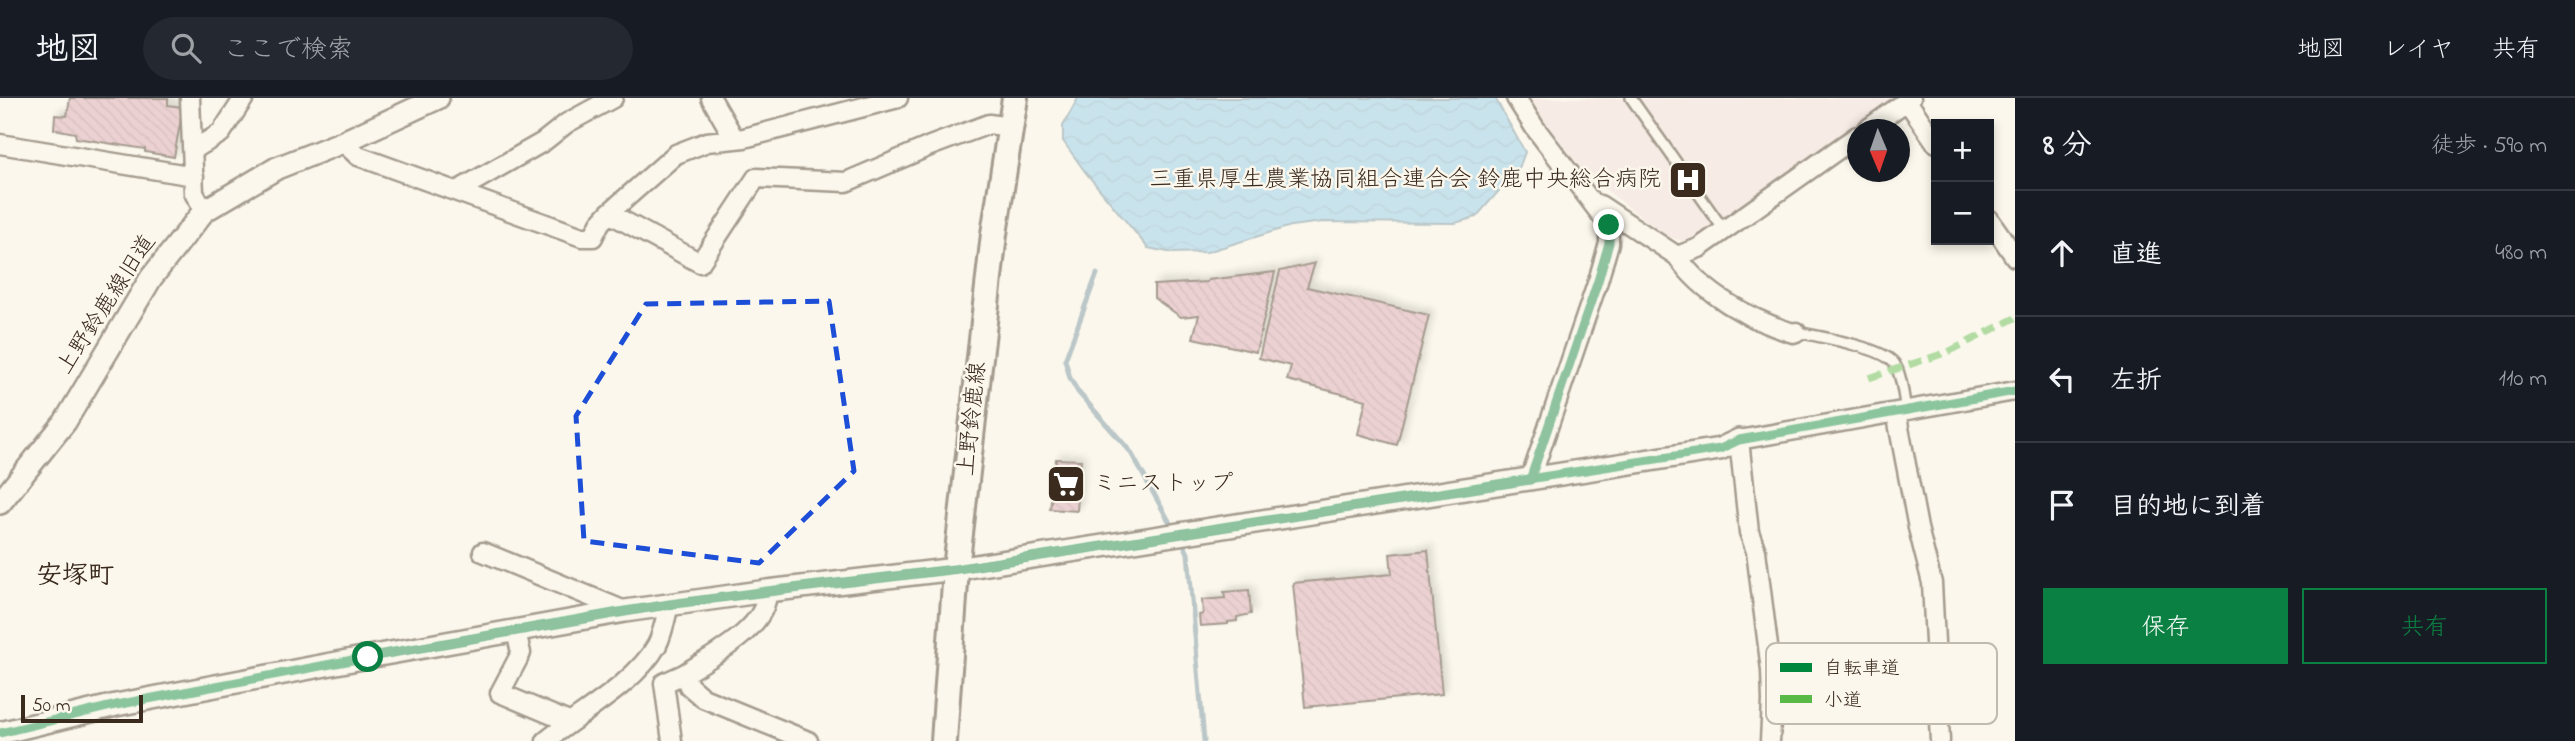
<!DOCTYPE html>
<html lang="ja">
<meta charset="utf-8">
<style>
body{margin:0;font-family:"Indie Flower","Klee One",sans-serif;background:#242831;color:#f1f3f6}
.controls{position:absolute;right:21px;top:21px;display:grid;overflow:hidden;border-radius:0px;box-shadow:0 4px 10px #0003}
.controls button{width:63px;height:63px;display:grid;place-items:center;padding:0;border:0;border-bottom:2px solid #363941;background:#171b24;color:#f1f3f6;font:35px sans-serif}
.compass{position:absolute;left:1847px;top:21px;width:63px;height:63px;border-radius:50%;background:#171b24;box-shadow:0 4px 10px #0003;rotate:178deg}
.scale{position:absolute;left:21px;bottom:18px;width:122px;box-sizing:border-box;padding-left:7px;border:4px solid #3b2a1e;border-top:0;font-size:19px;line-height:24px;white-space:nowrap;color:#3b2a1e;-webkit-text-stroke:5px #fbf7ec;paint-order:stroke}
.stop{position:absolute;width:21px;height:21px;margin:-16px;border:5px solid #0b8043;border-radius:50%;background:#fff}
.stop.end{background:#0b8043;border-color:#fff;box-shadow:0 2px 7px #0008}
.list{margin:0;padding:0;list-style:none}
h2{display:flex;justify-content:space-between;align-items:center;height:91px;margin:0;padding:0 28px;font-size:30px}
h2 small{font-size:23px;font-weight:400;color:#9ea1a6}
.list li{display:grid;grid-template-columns:46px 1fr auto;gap:21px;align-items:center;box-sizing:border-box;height:126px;padding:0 28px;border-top:2px solid #363941}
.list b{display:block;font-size:26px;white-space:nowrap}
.list em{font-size:23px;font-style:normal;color:#9ea1a6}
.actions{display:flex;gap:14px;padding:21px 28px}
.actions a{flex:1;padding:16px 0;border:2px solid #0b8043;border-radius:0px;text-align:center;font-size:24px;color:#0b8043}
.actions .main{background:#0b8043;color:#fff}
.icon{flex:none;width:38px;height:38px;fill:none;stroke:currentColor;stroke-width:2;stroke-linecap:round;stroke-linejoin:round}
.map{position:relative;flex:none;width:2015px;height:643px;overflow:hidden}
header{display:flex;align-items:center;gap:42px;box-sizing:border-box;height:98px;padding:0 35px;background:#171b24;border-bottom:2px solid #363941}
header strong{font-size:33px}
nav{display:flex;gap:38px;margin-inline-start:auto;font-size:24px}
.search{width:490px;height:63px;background:#242831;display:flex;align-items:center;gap:18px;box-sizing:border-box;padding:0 24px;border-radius:38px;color:#9ea1a6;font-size:26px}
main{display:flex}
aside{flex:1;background:#171b24}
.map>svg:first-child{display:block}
.built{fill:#f1dedb}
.water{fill:url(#water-waves);stroke:#6c8b9a;stroke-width:2}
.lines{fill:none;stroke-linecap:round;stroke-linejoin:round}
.stream{stroke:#6c8b9a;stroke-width:5}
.building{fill:url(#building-back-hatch);stroke:#3b2a1e;stroke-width:2;filter:url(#shadow)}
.service-casing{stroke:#3b2a1e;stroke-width:14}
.minor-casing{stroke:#3b2a1e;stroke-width:23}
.tertiary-casing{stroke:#3b2a1e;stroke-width:26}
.secondary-casing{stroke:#3b2a1e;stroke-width:30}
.service{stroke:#fbf7ec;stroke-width:9}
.minor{stroke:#fbf7ec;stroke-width:18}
.tertiary{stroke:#fbf7ec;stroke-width:21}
.secondary{stroke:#fbf7ec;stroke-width:24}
.quiet{stroke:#58b947;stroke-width:7;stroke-dasharray:14 7;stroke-linecap:butt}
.cycleway-casing{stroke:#fbf7ec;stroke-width:13}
.cycleway{stroke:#00873e;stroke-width:9}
.route{stroke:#0b8043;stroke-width:9}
.marked{fill:none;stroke:#1d4ed8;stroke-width:5;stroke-dasharray:14 9;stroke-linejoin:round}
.labels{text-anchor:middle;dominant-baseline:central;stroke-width:5;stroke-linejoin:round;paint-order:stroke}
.poi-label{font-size:23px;fill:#3b2a1e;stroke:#fbf7ec;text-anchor:end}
.street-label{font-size:23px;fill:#3b2a1e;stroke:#fbf7ec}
.quarter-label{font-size:26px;font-weight:bold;fill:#3b2a1e;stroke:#fbf7ec}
.key{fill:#fbf7ec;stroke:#c1baae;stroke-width:2}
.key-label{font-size:19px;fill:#3b2a1e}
</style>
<header>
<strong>地図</strong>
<div class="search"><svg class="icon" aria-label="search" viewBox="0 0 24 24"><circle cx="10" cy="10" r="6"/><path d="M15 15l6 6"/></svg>ここで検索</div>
<nav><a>地図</a><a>レイヤ</a><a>共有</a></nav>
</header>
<main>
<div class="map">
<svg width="2015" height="643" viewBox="0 0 2015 643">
<defs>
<pattern id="water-waves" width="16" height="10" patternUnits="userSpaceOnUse" patternTransform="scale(1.75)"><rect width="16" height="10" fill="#8dcbed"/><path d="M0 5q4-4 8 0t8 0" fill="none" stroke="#7baecb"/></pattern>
<pattern id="building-back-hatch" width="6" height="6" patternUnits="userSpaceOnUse" patternTransform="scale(1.75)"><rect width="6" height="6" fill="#daa2b2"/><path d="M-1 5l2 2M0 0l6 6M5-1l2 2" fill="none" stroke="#b28490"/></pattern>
<filter id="shadow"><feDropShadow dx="4.5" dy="-4.5" stdDeviation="3.5" flood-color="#0004"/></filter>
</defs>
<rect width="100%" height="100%" fill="#fbf7ec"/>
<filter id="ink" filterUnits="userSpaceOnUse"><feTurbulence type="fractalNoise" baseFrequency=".0143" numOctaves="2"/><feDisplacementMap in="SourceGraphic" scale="14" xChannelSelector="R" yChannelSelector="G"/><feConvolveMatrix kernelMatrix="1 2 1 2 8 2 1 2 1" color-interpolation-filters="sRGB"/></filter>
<g filter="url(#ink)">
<path class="built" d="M1530,0H1899L1729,119L1697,139L1683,143L1669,139L1657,131L1610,95L1580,69L1543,21Z"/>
<path class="water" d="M1078,0H1495L1525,54L1519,70L1476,119L1455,125L1323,124L1291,128L1207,154L1173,155L1148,150L1086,75L1063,43V28Z"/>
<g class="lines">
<path class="stream" d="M1097,176L1065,262L1070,280L1078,294L1130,353L1169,423
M1185,449L1188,455L1204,643"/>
</g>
<path class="building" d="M70,0H168V7L183,9L174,59L145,54V51L76,40L75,35L54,31L55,17L67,18Z
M1315,165L1307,189L1429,217L1397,347L1358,336L1366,302L1287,282L1291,268L1259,260L1280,173Z
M1275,174L1256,254L1193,240L1199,217L1181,219L1154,200V187L1207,184L1208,182Z
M1056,361L1081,362L1077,413L1050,411Z
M1428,452L1442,596L1305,609L1293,485L1392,476L1390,456Z
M1249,492L1251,516L1237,519V523L1228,524V526L1200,528L1199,517L1203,516L1202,502L1225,500L1224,494Z"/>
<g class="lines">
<g class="service-casing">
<path id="service" d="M1631,0L1724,132
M1796,234C1816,238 1882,249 1894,265C1902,276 1903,298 1906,312"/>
</g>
<g class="minor-casing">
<path id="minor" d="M190,0L194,95L204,113
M711,0L734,40
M1516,0L1535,30L1609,127V145L1598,183L1530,382
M1907,3L1936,45
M1866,32L1911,0
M343,44L358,58L582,139H593L600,125L609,115L676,56L707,44L744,40L898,0
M0,46L194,78
M193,52L221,35L244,0
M457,93L543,44L567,25L613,0
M1600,107L1677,158L1699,150L1857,38
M609,115L700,165L756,80L846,84L930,48L989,26L1010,29
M1989,121L2015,159
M1677,158C1702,196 1751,222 1793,235L1796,234
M1896,314L1918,430L1932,485L1940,643
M483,454L625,513
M516,533L521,555L500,595L569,624
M684,576C712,558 768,530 767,493
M546,643C580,615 635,586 657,547C663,535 666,519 669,506
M672,643L664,585L684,576L689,588L703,600L808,643
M1770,643L1772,603L1771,572L1756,453L1749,434L1739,342L2015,293"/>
</g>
<g class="tertiary-casing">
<path id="tertiary" d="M0,405L65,324L151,180L204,113L277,70L343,44L438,0
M0,635L116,607L368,559L625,513L767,493L956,471L1720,351L1739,342"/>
</g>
<g class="secondary-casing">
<path id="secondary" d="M944,643L956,471L994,136L1015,0"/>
</g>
<use href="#service" class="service"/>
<use href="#minor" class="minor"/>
<use href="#tertiary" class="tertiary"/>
<use href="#secondary" class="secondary"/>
<path class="quiet" d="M1869,280L1948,254L2015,220"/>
<g class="cycleway-casing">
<path id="cycleway" d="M0,635L116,607L368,559L625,513L767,493L956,471L1720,351L1739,342L2015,293"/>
</g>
<use href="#cycleway" class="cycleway"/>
</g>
</g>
<g class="lines" filter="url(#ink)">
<path class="route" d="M368,559L670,506L956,471L1530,382L1598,183L1609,145V127"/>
</g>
<path d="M0 0H2015V643H0ZM829,203L854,373L759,465L584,443L576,318L646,206Z" fill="#fbf7ec" fill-opacity=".55" fill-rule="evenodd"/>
<path class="marked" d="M829,203L854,373L759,465L584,443L576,318L646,206Z"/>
<defs>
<g id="hospital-square" transform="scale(2.0125)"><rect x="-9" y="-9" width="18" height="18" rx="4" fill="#3b2a1e" stroke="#fbf7ec"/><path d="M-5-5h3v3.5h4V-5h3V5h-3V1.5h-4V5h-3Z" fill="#fff"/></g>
<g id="supermarket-square" transform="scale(2.0125)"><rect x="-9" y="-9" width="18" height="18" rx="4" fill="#3b2a1e" stroke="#fbf7ec"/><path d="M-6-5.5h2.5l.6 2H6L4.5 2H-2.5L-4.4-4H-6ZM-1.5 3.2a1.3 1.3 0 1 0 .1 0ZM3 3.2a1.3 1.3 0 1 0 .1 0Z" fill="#fff"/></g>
</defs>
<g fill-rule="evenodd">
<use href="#hospital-square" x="1688" y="82"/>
<use href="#supermarket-square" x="1066" y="386"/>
</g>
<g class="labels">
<g class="poi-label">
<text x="1661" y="82">三重県厚生農業協同組合連合会 鈴鹿中央総合病院</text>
<text x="1093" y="386" text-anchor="start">ミニストップ</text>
</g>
<g class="street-label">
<text transform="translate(107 207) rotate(-57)">上野鈴鹿線旧道</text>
<text transform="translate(973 321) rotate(-84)">上野鈴鹿線</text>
</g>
<g class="quarter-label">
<text x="75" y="479">安塚町</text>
</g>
</g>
<rect x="1766" y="545" width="231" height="81" rx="10" class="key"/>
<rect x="1780" y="565" width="32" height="9" fill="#00873e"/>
<rect x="1780" y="597" width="32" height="8" fill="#58b947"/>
<g class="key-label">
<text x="1824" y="576">自転車道</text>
<text x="1824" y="608">小道</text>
</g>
</svg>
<div class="controls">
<button>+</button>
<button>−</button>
</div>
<svg class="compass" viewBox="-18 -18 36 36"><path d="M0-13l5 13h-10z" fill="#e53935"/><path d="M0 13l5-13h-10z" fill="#9ea1a6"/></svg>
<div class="scale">50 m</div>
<div class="stop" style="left:368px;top:559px"></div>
<div class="stop end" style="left:1609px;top:127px"></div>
</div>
<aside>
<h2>8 分<small>徒歩 · 590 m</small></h2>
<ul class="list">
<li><svg class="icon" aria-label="ahead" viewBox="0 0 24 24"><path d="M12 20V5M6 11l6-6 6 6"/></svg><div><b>直進</b></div><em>480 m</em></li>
<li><svg class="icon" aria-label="left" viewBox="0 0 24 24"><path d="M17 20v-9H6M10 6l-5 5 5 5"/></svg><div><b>左折</b></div><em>110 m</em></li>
<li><svg class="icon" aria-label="arrive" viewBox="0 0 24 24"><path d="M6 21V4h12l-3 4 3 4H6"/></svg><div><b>目的地に到着</b></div></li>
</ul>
<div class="actions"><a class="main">保存</a><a>共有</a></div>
</aside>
</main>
